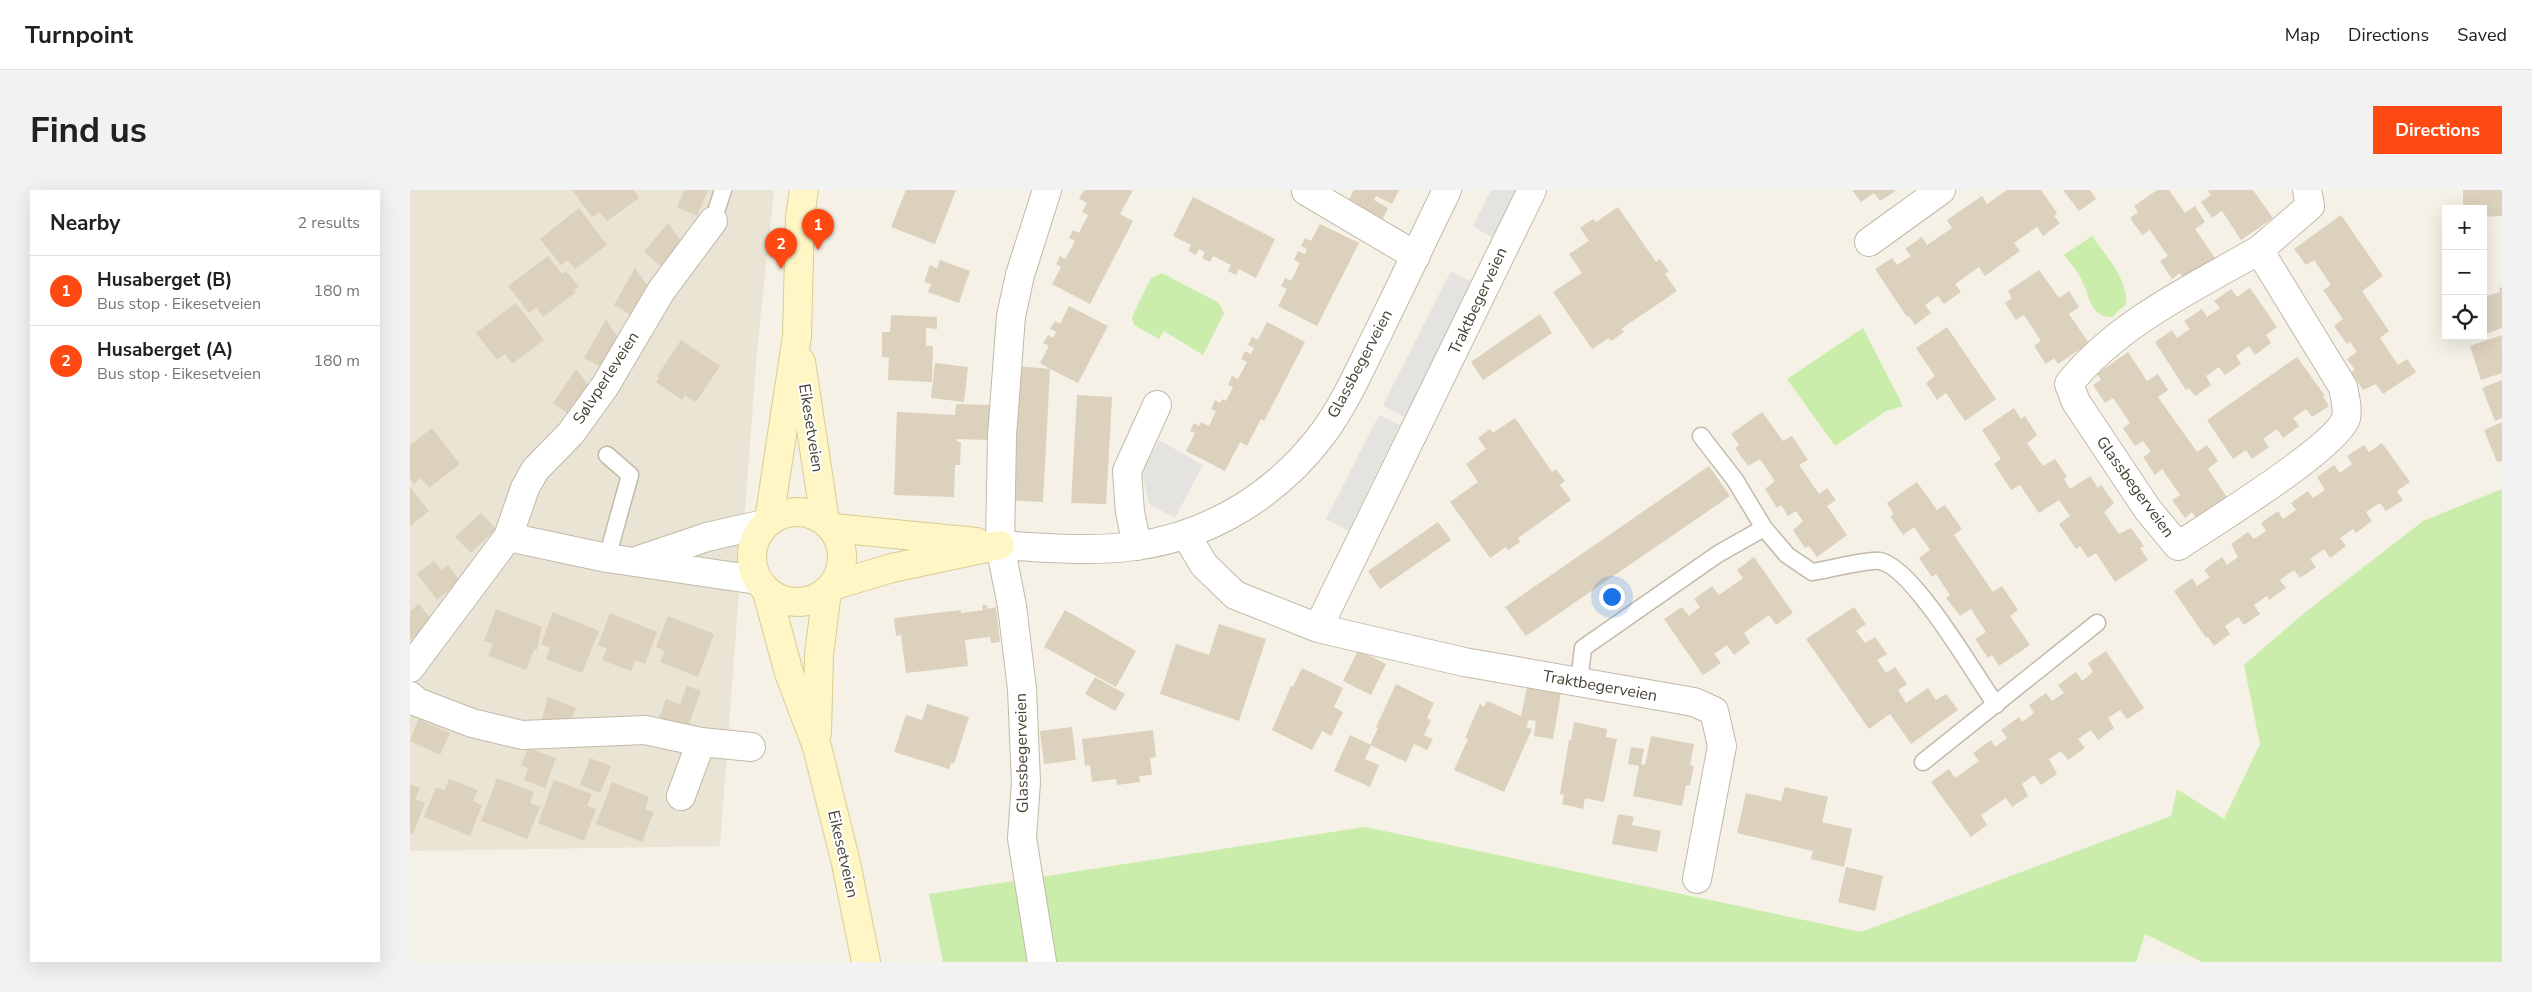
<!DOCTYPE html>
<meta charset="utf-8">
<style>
body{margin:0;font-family:"Nunito Sans",sans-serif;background:#f2f2f2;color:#202124}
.controls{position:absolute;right:15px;top:15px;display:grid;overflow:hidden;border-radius:0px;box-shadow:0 5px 20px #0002}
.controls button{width:45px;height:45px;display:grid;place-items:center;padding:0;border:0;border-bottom:1px solid #e0e0e0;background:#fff;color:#202124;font:25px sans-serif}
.you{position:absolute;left:1201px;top:406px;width:18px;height:18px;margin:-12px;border:4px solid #fff;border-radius:50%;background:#1a73e8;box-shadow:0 0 0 8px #1a73e833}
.badge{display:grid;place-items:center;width:32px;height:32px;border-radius:50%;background:#ff4913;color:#fff;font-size:16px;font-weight:700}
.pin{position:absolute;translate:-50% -41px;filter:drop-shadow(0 1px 2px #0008)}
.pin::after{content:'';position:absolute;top:26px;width:18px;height:15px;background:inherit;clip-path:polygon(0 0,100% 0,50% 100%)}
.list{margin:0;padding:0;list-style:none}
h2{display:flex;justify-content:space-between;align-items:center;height:65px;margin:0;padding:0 20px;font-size:21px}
h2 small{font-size:16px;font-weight:400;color:#757577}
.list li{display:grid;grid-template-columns:32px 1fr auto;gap:15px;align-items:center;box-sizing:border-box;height:70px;padding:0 20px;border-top:1px solid #e0e0e0}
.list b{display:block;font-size:19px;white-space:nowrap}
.list p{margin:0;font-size:16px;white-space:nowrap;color:#757577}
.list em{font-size:16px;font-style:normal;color:#757577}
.icon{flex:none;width:28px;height:28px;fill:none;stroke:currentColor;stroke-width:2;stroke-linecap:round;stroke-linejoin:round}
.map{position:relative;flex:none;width:2092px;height:772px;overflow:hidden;border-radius:0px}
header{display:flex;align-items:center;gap:30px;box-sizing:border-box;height:70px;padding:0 25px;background:#fff;border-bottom:1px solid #e0e0e0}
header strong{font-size:24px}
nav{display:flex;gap:28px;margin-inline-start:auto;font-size:18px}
.intro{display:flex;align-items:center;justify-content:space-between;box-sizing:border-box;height:120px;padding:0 30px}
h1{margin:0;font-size:35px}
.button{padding:12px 22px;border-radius:0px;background:#ff4913;color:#fff;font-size:18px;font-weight:700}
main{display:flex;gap:30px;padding:0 30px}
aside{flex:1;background:#fff;border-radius:0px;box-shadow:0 5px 20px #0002}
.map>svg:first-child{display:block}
.residential{fill:#e9e4d4}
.green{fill:#caedab}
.parking{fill:#e5e3df}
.building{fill:#dbd1bd}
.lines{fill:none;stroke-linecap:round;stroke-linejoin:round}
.lane-casing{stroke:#c1baa8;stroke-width:19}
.street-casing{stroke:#c1baa8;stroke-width:30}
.secondary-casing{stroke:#d9cc91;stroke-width:30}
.lane{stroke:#fff;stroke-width:16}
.street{stroke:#fff;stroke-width:28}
.secondary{stroke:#fff6c6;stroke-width:28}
.labels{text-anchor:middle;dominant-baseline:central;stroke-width:4;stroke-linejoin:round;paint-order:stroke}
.street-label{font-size:16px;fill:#484235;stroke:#fff}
</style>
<header>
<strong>Turnpoint</strong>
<nav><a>Map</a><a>Directions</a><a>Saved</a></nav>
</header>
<div class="intro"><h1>Find us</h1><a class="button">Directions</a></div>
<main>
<aside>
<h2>Nearby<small>2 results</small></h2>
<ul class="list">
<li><span class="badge">1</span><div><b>Husaberget (B)</b><p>Bus stop · Eikesetveien</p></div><em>180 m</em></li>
<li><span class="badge">2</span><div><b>Husaberget (A)</b><p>Bus stop · Eikesetveien</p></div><em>180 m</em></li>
</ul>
</aside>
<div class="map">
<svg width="2092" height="772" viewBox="0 0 2092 772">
<rect width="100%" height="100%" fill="#f5f1e6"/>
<path class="residential" d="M0,0H364L347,160L310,656L0,661Z"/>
<path class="green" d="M1682,46C1696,66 1718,89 1716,114L1702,127C1679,128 1679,101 1670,87C1666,79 1659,72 1654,65Z
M752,83L809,113L814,123L793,165L754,141L749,149L724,135L722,127L741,88Z
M1453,138L1493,216L1476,221L1425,256L1377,189Z
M2092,299V772H1792L1735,744L1726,772H533L519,704L955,637L1451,742L1761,626L1767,599L1814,629L1850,554L1834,475L1893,424L2013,331Z"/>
<path class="parking" d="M1081,0H1109L1084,49L1063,36Z
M1041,81L1065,94L996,228L973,215Z
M969,225L990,235L938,341L916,329Z
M749,250L793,275L765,328L739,314L732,283Z"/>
<path class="building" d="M162,0H224L229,8L197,31L190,22L182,27Z
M274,0H298L287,26L267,17Z
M496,0H546L525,54L481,37Z
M674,0H723L710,24L723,31L680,114L642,94L651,77L646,74L650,66L655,69L665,51L659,48L663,40L669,43L678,25L672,22L677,13L669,9Z
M944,0H989L982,14L966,6L964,10L978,18L971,32L936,14Z
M1442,0H1487L1470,11L1464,3L1451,12Z
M1597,0H1631L1647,23L1644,26L1650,33L1633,46L1627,37L1604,53L1610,61L1575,86L1569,77L1545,94L1551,102L1534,114L1528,106L1515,115L1521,123L1505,135L1499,126L1497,127L1465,79L1482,68L1487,75L1501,66L1495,59L1512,47L1517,55L1542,38L1537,30L1572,6L1577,14Z
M1653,0H1680L1686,9L1669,21Z
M1747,0H1759L1775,23L1785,16L1795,32L1785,39L1805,68L1774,89L1770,83L1762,89L1750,71L1758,66L1740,40L1732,45L1720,28L1728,22L1724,16Z
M1798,0H1843L1863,28L1831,50L1812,21L1802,28L1791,12L1801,5Z
M2053,0H2092V26L2073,27V19H2053Z
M783,7L865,49L846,88L829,79L826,85L818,81L821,75L803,66L800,72L792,68L795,62L789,59L786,65L778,61L781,55L763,46Z
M1208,17L1246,72L1250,69L1259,82L1255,84L1267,101L1211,139L1214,142L1201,151L1199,148L1182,159L1143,102L1172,83L1159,64L1179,51L1170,38L1183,29L1186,32Z
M169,18L197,55L165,79L158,70L151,75L130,49Z
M1931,25L1973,86L1952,101L1979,141L1970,148L1988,175L1997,169L2006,182L1973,204L1966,194L1953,200L1941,182L1945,180L1937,169L1947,162L1940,152L1937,154L1924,136L1933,129L1913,100L1921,95L1904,70L1896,75L1884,59Z
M258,33L271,51L251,76L234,62Z
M910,34L949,53L907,136L868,116L877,99L871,96L875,88L881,91L890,73L884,70L888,61L895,64L897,59L891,56L895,48L901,51Z
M138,66L152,84L156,81L169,96L164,100L166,102L133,127L126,117L119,123L98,96Z
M530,70L560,81L549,113L518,102L521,94L514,92L520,75L527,79Z
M225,78L237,95L221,125L204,115Z
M1629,80L1649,108L1659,101L1669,117L1659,124L1679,153L1648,174L1644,168L1636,174L1624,156L1631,151L1614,125L1606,130L1595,113L1602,108L1598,101Z
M2092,97V138L2073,145V107L2090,102L2089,98Z
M1840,98L1867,137L1856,145L1861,153L1845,165L1839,156L1826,166L1831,174L1815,185L1809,177L1796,186L1801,195L1785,206L1779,198L1776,200L1745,152L1762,140L1767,148L1780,139L1774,131L1792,119L1797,127L1810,118L1804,111L1821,99L1827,107Z
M106,113L134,150L102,174L95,164L87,170L66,143Z
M659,116L698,136L668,193L640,179L633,312L599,310L607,176L640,179L630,173L639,156L633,153L638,145L643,148L646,142L640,139L645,131L650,134Z
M1130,124L1142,143L1073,190L1061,172Z
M481,125L527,127V139L516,138V156H523L522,192L478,190L479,168L472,167V142H480Z
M196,130L209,149L193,178L174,168Z
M857,132L895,152L854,231L851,229L837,256L830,252L815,281L776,261L785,243L780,241L784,233L789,236L791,232L799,236L806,221L801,219L805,210L810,213L812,209L816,211L823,197L818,195L822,186L828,189L837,172L831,169L835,161L841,164L844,158L838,155L842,147L848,150Z
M1537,137L1586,209L1555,231L1536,203L1527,210L1516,193L1525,186L1506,158Z
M2092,145V183L2071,190L2060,156Z
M271,150L310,176L286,212L275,205L272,210L246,192L249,188L247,186Z
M1718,162L1737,191L1748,184L1758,200L1748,207L1787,262L1797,255L1808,271L1798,279L1817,307L1786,328L1782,322L1775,328L1762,310L1770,305L1752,279L1745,285L1733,267L1741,262L1733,251L1725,256L1713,238L1720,233L1703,208L1695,213L1683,195L1691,190L1687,184Z
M1887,167L1915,206L1913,207L1919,216L1902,227L1896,219L1883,228L1889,236L1873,248L1867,239L1853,249L1859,257L1842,269L1836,260L1823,269L1797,230Z
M525,173L558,177L554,212L521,208Z
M166,179L180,197L160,225L143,213Z
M2092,190V228L2085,231L2072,198Z
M667,205L702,207L696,314L661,313Z
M546,214L582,215L581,250L547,249V252H551L550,275H545L544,307L484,305L487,222L545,225Z
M1604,218L1611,229L1615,226L1627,245L1617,253L1633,276L1645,269L1657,287L1654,289L1660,299L1680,286L1688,298L1691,295L1704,313L1694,322L1709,344L1721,338L1734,356L1730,358L1738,370L1705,392L1686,363L1678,368L1670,356L1666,359L1649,334L1660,326L1649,310L1629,323L1610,295L1601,300L1584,274L1591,269L1572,240Z
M1352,222L1373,251L1382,246L1398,270L1389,275L1409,304L1417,298L1426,310L1417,316L1437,345L1407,367L1399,356L1395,358L1383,340L1393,331L1386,321L1378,326L1371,315L1367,318L1355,299L1365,291L1350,269L1338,276L1325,258L1329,255L1321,244Z
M1105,228L1142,282L1146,279L1155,291L1150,295L1161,310L1108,348L1110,352L1098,360L1096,357L1080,368L1040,312L1068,292L1056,274L1076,259L1068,248L1080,239L1083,243Z
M2092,232V271L2087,272L2074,240Z
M22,238L50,274L19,298L11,288L4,294L0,289V255Z
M1972,253L2000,292L1987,301L1993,310L1976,321L1970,313L1956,322L1962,331L1946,343L1943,339L1930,348L1936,356L1920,368L1914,359L1900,369L1906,377L1890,388L1884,380L1870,390L1876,398L1859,410L1857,406L1844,415L1850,424L1834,435L1828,427L1815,436L1820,444L1804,456L1798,447L1796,448L1764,401L1782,388L1787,396L1800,387L1794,380L1812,367L1817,375L1828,367L1821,354L1838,342L1844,349L1856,341L1851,333L1868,321L1873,329L1886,320L1881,313L1898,301L1903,308L1915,300L1907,287L1924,275L1930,283L1942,274L1937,266L1954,255L1959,262Z
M1299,276L1320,306L1116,446L1095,417Z
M1507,292L1527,320L1535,315L1552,339L1544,345L1583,402L1592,396L1608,420L1600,426L1620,455L1589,476L1582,465L1578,468L1565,449L1576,442L1561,419L1550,426L1536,408L1540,405L1526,384L1522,387L1509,368L1520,360L1504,337L1493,345L1480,326L1484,324L1477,313Z
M0,297L19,321L0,336Z
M71,323L86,339L61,363L45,347Z
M1028,332L1041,350L970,399L958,381Z
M1344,367L1383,423L1366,435L1359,425L1334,443L1340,453L1324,465L1317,455L1304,464L1311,473L1293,485L1254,429L1272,417L1279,426L1290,417L1284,409L1302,396L1309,405L1333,388L1327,380Z
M24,371L31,380L38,375L50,391L27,410L7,384Z
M9,414L23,432L0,450V421Z
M572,415H577L578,419L586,417L590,452L581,453L580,447L555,450L558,476L496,483L491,445L486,446L484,428L551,420V423L573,420Z
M1444,417L1456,434L1446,441L1455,453L1465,447L1477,464L1467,470L1476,483L1485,477L1497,494L1488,500L1496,513L1518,498L1526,510L1536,504L1548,520L1501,554L1480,524L1459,539L1396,449Z
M86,419L132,437L127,460L124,459L116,480L78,466L83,454L74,451Z
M655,420L726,461L706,497L634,457Z
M143,422L189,441L172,483L136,469L140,458L131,454Z
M200,423L247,442L235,474L225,470L221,481L192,470L197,459L188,455Z
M258,426L304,444L288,487L250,472L255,461L246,457Z
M809,434L856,449L829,531L750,504L766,454L799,465Z
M948,460L976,474L961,505L933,491Z
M1696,461L1734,518L1717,529L1710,520L1698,528L1704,538L1688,550L1681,540L1668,549L1675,558L1658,570L1651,561L1639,569L1647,584L1631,595L1624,585L1612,594L1618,606L1602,617L1596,608L1571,625L1577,635L1561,647L1521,592L1539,579L1545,588L1569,571L1563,563L1581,550L1585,557L1597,548L1591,540L1609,527L1612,532L1624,523L1619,515L1636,503L1642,511L1654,503L1648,495L1666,482L1672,491L1683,482L1678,473Z
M892,478L933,498L924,517L933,522L921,546L912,541L902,560L862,540L881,496L883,497Z
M685,487L715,504L705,521L675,504Z
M986,494L1024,513L1017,528L1021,530L1014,545L1023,549L1017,560L1004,554L996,572L960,555L968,538L966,537Z
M277,496L291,501L277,539L249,528L256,509L270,514Z
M1117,497L1151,503L1143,549L1124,546L1126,531L1119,530L1116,537L1122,539L1094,602L1044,580L1058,549L1055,548L1070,514L1074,517L1077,511L1111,526Z
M138,507L166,518L160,533L130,536Z
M517,514L559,527L544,574L541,573L539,579L484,562L496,525L512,530Z
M8,529L40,543L30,565L0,551Z
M1164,532L1197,539L1196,547L1207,549L1194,612L1175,608L1173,619L1152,614L1154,605L1150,604L1159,550H1161Z
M662,537L666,570L634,574L630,541Z
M743,540L746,567L740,568L742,585L729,586L730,592L707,595L706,589L682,592L680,575L675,576L672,549Z
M940,545L961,555L955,569L969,575L960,597L924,581Z
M1241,546L1284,554L1280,575L1284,576L1280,595H1276L1272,616L1223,606L1229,576L1218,574L1221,557L1234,559L1231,574L1235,575Z
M118,558L146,568L135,598L114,590L118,578L111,575Z
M180,568L201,576L190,603L170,595Z
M87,588L124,602L120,613L130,617L117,649L71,631Z
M39,589L68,600L63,611L72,615L60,646L14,627L26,597L35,600Z
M144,590L182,604L177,616L186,619L174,651L128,633Z
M202,592L239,607L235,619L244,622L232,652L186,634Z
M0,594L10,598L5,609L15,613L3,644L0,642Z
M1375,597L1418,607L1412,632L1442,639L1434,677L1401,669L1403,661L1327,643L1336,603L1371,611Z
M1208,624L1224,627L1222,635L1251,641L1247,662L1202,654Z
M1436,677L1473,686L1465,721L1428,712Z"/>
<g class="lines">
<g class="lane-casing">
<path id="lane" d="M303,31L313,0
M1291,246L1325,290L1354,338L1377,365L1402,382C1417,380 1458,369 1470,371C1503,377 1565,485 1586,515
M197,265L220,285L197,368
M1169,492L1173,458L1308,364L1354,338
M1513,572L1687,433"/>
</g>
<g class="street-casing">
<path id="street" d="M896,1L1006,66
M1459,52L1531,0
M1849,60L1933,197C1935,207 1938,219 1936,228C1927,257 1798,336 1768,356L1738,320L1666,212L1659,194C1706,134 1783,98 1849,60Z
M1849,60L1900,16L1897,0
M776,345L794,375L825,405L908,438L1054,472L1284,512L1304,521L1312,556L1287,689
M98,347L197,368L347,390
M590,355C636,358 679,362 725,356C801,346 869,303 914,242C936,212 951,176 968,143C991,95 1014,48 1037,0
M727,356L720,322L717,281L747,215
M229,370L297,347L354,334
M908,438L1122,0
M0,478L98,347L115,298L125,280L161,243L195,196L251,101L303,31
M0,506L7,512L62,533L112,545L235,540L291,552L341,557
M271,606L291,552
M632,772L612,648L616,592L612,499L602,416L590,355L592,246L601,126L610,85L637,0"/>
</g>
<g class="secondary-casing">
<path id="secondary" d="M391,172L415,331
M342 367a45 45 0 1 1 90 0a45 45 0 1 1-90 0Z
M359,330L387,146L390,27L394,0
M423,338L566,352
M422,396L482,378L590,355
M357,402L379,483L407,557L436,673L456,772
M407,543L409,465L417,401"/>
</g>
<use href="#lane" class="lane"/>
<use href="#street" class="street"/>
<use href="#secondary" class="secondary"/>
</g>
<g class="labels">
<g class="street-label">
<text transform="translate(1068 111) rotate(-65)">Traktbegerveien</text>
<text transform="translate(950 174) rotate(-62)">Glassbegerveien</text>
<text transform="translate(196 188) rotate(-57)">Sølvperleveien</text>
<text transform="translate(401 238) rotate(81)">Eikesetveien</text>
<text transform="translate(1725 297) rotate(54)">Glassbegerveien</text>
<text transform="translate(1190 496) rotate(10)">Traktbegerveien</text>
<text transform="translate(612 563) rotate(-91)">Glassbegerveien</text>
<text transform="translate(433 664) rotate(77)">Eikesetveien</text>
</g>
</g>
</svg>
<div class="controls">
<button>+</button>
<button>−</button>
<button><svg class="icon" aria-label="locate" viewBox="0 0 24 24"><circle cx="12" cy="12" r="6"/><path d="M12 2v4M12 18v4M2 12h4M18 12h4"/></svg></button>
</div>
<div class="you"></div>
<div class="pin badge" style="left:408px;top:60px">1</div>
<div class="pin badge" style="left:371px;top:79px">2</div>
</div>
</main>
